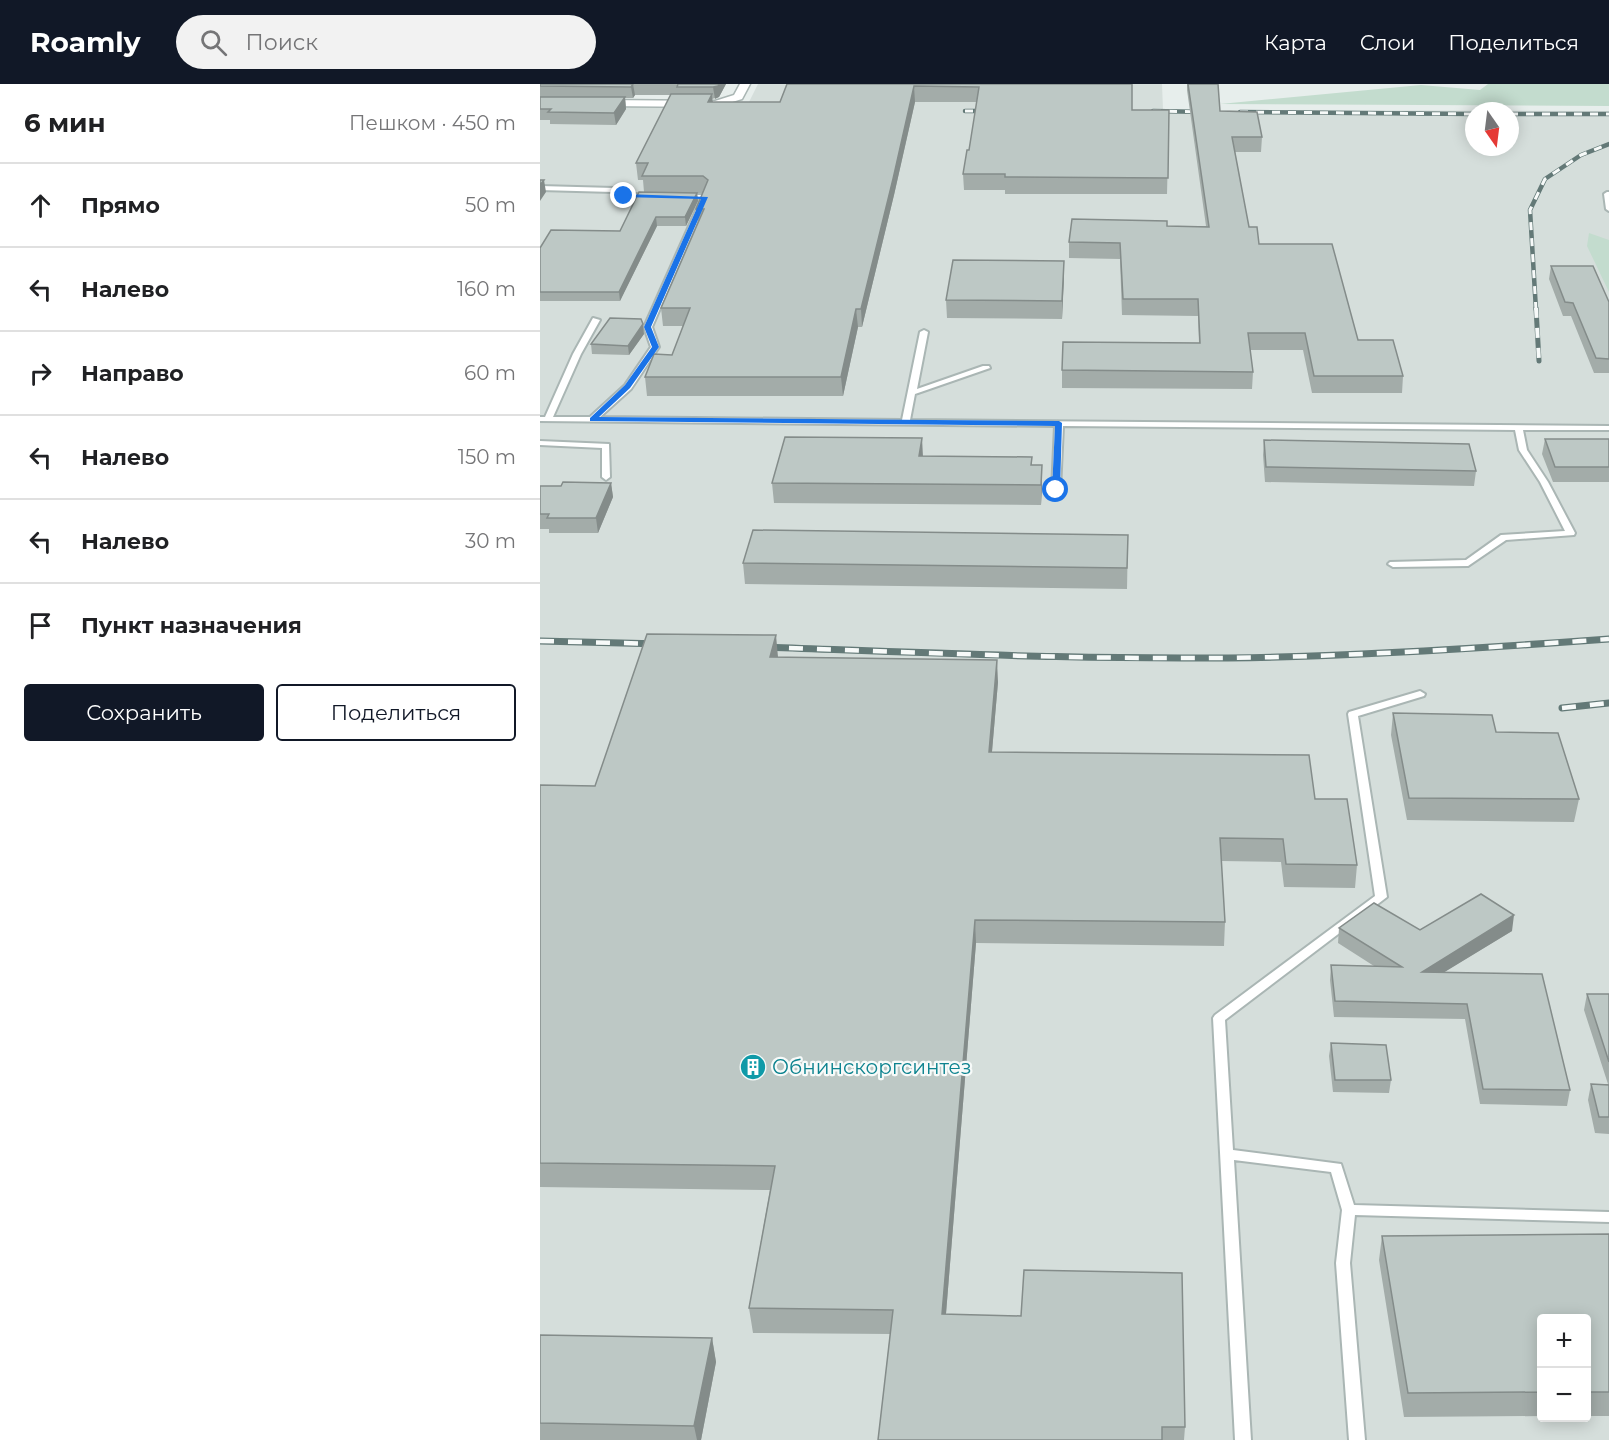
<!DOCTYPE html>
<html lang="ru">
<meta charset="utf-8">
<style>
body{margin:0;font-family:Montserrat,sans-serif;background:#f2f2f2;color:#202124}
.controls{position:absolute;right:18px;bottom:18px;display:grid;overflow:hidden;border-radius:6px;box-shadow:0 3px 15px #0003}
.controls button{width:54px;height:54px;display:grid;place-items:center;padding:0;border:0;border-bottom:2px solid #e0e0e0;background:#fff;color:#202124;font:30px sans-serif}
.compass{position:absolute;left:925px;top:18px;width:54px;height:54px;border-radius:50%;background:#fff;box-shadow:0 3px 15px #0003;rotate:166deg}
.stop{position:absolute;width:18px;height:18px;margin:-14px;border:4px solid #1a73e8;border-radius:50%;background:#fff}
.stop.end{background:#1a73e8;border-color:#fff;box-shadow:0 2px 6px #0008}
.list{margin:0;padding:0;list-style:none}
h2{display:flex;justify-content:space-between;align-items:center;height:78px;margin:0;padding:0 24px;font-size:26px}
h2 small{font-size:20px;font-weight:400;color:#757577}
.list li{display:grid;grid-template-columns:39px 1fr auto;gap:18px;align-items:center;box-sizing:border-box;height:84px;padding:0 24px;border-top:2px solid #e0e0e0}
.list b{display:block;font-size:22px;white-space:nowrap}
.list em{font-size:20px;font-style:normal;color:#757577}
.actions{display:flex;gap:12px;padding:18px 24px}
.actions a{flex:1;padding:14px 0;border:2px solid #111827;border-radius:6px;text-align:center;font-size:21px;color:#111827}
.actions .main{background:#111827;color:#fff}
.icon{flex:none;width:33px;height:33px;fill:none;stroke:currentColor;stroke-width:2;stroke-linecap:round;stroke-linejoin:round}
.map{position:relative;flex:none;width:1069px;height:1356px;overflow:hidden}
header{display:flex;align-items:center;gap:36px;box-sizing:border-box;height:84px;padding:0 30px;background:#111827;color:#fff}
header strong{font-size:28px}
nav{display:flex;gap:33px;margin-inline-start:auto;font-size:21px}
.search{width:420px;height:54px;background:#f2f2f2;display:flex;align-items:center;gap:15px;box-sizing:border-box;padding:0 21px;border-radius:33px;color:#757577;font-size:22px}
main{display:flex}
aside{flex:1;background:#fff}
.map>svg:first-child{display:block}
.built{fill:#d5dedb;fill-rule:evenodd}
.green{fill:#c3dcce}
.lines{fill:none;stroke-linecap:round;stroke-linejoin:round}
.lane-casing{stroke:#aab6b4;stroke-width:4}
.street-casing{stroke:#aab6b4;stroke-width:3}
.lane{fill:#fff;fill-rule:evenodd}
.street{fill:#fff;fill-rule:evenodd}
.rail-far2-casing{stroke:#637977;stroke-width:4.5}
.rail-far1-casing{stroke:#637977;stroke-width:5}
.rail-casing{stroke:#637977;stroke-width:7}
.rail-far2{stroke:#f7faf9;stroke-width:3;stroke-dasharray:8;stroke-linecap:butt}
.rail-far1{stroke:#f7faf9;stroke-width:4;stroke-dasharray:10;stroke-linecap:butt}
.rail{stroke:#f7faf9;stroke-width:4.5;stroke-dasharray:14;stroke-linecap:butt}
.wall{fill:#a3aca9}
.shaded-wall{fill:#848c8a}
.building{fill:#bdc8c5;stroke:#848c8a;stroke-width:1.5}
.route{fill:#1a73e8}
.labels{text-anchor:middle;dominant-baseline:central;stroke-width:4.5;stroke-linejoin:round;paint-order:stroke}
.near-culture-label{font-size:20px;fill:#0d838f;stroke:#f7faf9;text-anchor:start}
</style>
<header>
<strong>Roamly</strong>
<div class="search"><svg class="icon" aria-label="search" viewBox="0 0 24 24"><circle cx="10" cy="10" r="6"/><path d="M15 15l6 6"/></svg>Поиск</div>
<nav><a>Карта</a><a>Слои</a><a>Поделиться</a></nav>
</header>
<main>
<aside>
<h2>6 мин<small>Пешком · 450 m</small></h2>
<ul class="list">
<li><svg class="icon" aria-label="ahead" viewBox="0 0 24 24"><path d="M12 20V5M6 11l6-6 6 6"/></svg><div><b>Прямо</b></div><em>50 m</em></li>
<li><svg class="icon" aria-label="left" viewBox="0 0 24 24"><path d="M17 20v-9H6M10 6l-5 5 5 5"/></svg><div><b>Налево</b></div><em>160 m</em></li>
<li><svg class="icon" aria-label="right" viewBox="0 0 24 24"><path d="M7 20v-9h11M14 6l5 5-5 5"/></svg><div><b>Направо</b></div><em>60 m</em></li>
<li><svg class="icon" aria-label="left" viewBox="0 0 24 24"><path d="M17 20v-9H6M10 6l-5 5 5 5"/></svg><div><b>Налево</b></div><em>150 m</em></li>
<li><svg class="icon" aria-label="left" viewBox="0 0 24 24"><path d="M17 20v-9H6M10 6l-5 5 5 5"/></svg><div><b>Налево</b></div><em>30 m</em></li>
<li><svg class="icon" aria-label="arrive" viewBox="0 0 24 24"><path d="M6 21V4h12l-3 4 3 4H6"/></svg><div><b>Пункт назначения</b></div></li>
</ul>
<div class="actions"><a class="main">Сохранить</a><a>Поделиться</a></div>
</aside>
<div class="map">
<svg width="1069" height="1356" viewBox="0 0 1069 1356">
<rect width="100%" height="100%" fill="#e7eeec"/>
<path class="built" d="M218,0H622L623,26L1069,27V1356H0V22L206,24ZM934,27H970V63H934ZM1002,1234H1046V1334H1002Z"/>
<path class="green" d="M948,0H1069V22L680,20L881,1L940,6Z
M1049,149L1069,156V208L1047,162Z"/>
<g class="lines">
<g class="lane-casing">
<path id="lane" d="M0,102L74,104L85,110H109L112,112L109,114H84L73,108L0,106Z
M1067,108H1069V127L1066,125L1064,110Z
M142,111H165L168,113L112,243L119,263L91,305L60,333L362,336L380,248L384,246L388,248L377,305L443,282H449L450,284L375,310L370,336L1069,342V346H983L987,366L1008,398L1035,449L1034,451L966,456L928,482L853,483L848,480L850,478L926,476L961,451L1025,447L1000,398L979,366L975,346L523,342L520,406L516,409L512,406L515,342L0,337V333H5L33,270L53,234L60,236L41,270L13,333H50L85,301L111,263L104,243L161,115L140,114V112Z
M0,357L69,360L70,393L66,396L62,393V364L0,361Z
M880,607L885,610L884,612L818,632L847,813L685,936L693,1066L801,1080L814,1121L1069,1128V1138L815,1131L810,1179L825,1356H809L796,1179L802,1126L791,1088L694,1076L711,1356H695L673,934L675,931L835,812L808,630L809,628Z"/>
</g>
<g class="street-casing">
<path id="street" d="M200,0H210L202,15L176,23L63,22L58,19L63,16L175,17L194,11Z"/>
</g>
<use href="#lane" class="lane"/>
<use href="#street" class="street"/>
<g class="rail-far2-casing">
<path id="rail-far2" d="M425,27H451
M613,27L667,28
M700,28L934,30
M970,30H1069
M996,226L990,126L1005,95L1041,71L1069,60"/>
</g>
<g class="rail-far1-casing">
<path id="rail-far1" d="M996,224L999,277"/>
</g>
<g class="rail-casing">
<path id="rail" d="M0,557L122,560
M221,563C393,569 566,577 738,573C849,570 959,563 1069,555
M1022,624L1069,619"/>
</g>
<use href="#rail-far2" class="rail-far2"/>
<use href="#rail-far1" class="rail-far1"/>
<use href="#rail" class="rail"/>
</g>
<path class="wall" d="M0,0H186L179,13L172,15L173,18H240L247,0H592V26H629L627,110H465V106H424L423,90L429,66L437,18H375L354,111L322,243H318L303,312H107L105,293L132,271L143,242H123L121,224L158,139L156,125L163,109H157L158,117L146,142H117L80,217H0V164L80,147L104,108L103,96H98L96,79L131,11H95L93,14H85L86,25L76,41L10,40V36H0Z
M647,0H678L680,27L722,53L721,68H695L709,143L719,160L818,256L863,292L862,309H772L763,266H710L713,288L712,305L522,304V286L659,259L658,232L582,231L580,175L529,174V158L627,142H666L647,6Z
M524,177L522,235L407,234L406,216Z
M1011,182L1069,218V289H1054L1031,232H1023L1009,195Z
M104,250L89,271L52,270L51,260Z
M1005,355H1069V398H1013L1002,370Z
M724,356L936,387L934,402L725,398L723,371Z
M383,372L492,373V381L502,400L501,421L234,419L232,399Z
M71,399L73,413L58,449H9V445H0V402H21Z
M588,451L587,505L205,500L203,479Z
M238,573L458,598L452,668L775,715L817,781L815,804L744,803L741,778L681,777L685,838L684,862L436,859L406,1230L645,1343L644,1356H338L350,1250L213,1249L209,1224L230,1106L0,1103V701L55,702Z
M853,629L956,648L1039,715L1034,738L867,736L851,651Z
M799,844L972,847L904,888L1030,1006L1027,1022L940,1020L925,935L794,933L790,896L791,881L834,882L798,859Z
M1047,910H1069V1050L1055,1049L1048,1016L1051,1000H1068L1044,926Z
M791,959L851,996L849,1009L793,1008L789,972Z
M1069,1150V1332H1047V1234H1002V1332L864,1333L839,1176L842,1152Z
M0,1251L172,1254L176,1278L161,1356H0Z"/>
<path class="shaded-wall" d="M93,0L95,11L93,14L91,3Z
M179,0H186L179,13L175,15L173,3Z
M374,2L375,18L354,111L322,243L321,225Z
M172,10L173,25L168,18Z
M85,13L86,25L76,41L74,29Z
M4,96L6,108L0,117V101Z
M157,109L158,117L146,142L145,133Z
M116,133L117,142L80,217L79,208Z
M524,177V194L522,235V217Z
M316,225L318,243L303,312L301,293Z
M103,240L104,250L89,271L88,262Z
M382,354L383,373L379,372Z
M502,381V400L501,421V401Z
M71,399L73,413L58,449L56,434Z
M236,551L238,573H230Z
M457,576L458,598L450,690L449,668Z
M974,831L972,847L880,903L882,888Z
M435,836L436,859L404,1254L402,1230Z
M172,1254L176,1278L161,1356H157L154,1342Z"/>
<path class="building" d="M0,0H93L91,3L0,2Z
M138,0H179L178,2L173,3H137Z
M247,0H592V26H629L628,94L465,93V90H423L427,66H429L439,3L374,2L353,95L321,225H316L301,293H105L114,270L132,271L150,224H121L164,125H156L168,96L163,92H102L108,79H96L131,10H172L168,18H240Z
M648,0H678L680,27L717,28L722,53H692L709,143H717L719,160H792L818,256H853L863,292H774L765,249H708L713,288L522,286L523,258L660,259L658,215H583L580,159L529,158L532,135L627,137V142L669,143Z
M0,13H85L74,29L8,28L11,25H0Z
M0,96H4L0,101Z
M99,108L157,109L145,133H116L79,208H0V164L11,146L80,147Z
M413,176L524,177L522,217L406,216Z
M1011,182H1053L1069,218V275L1056,274L1033,219L1025,218Z
M70,234L101,235L103,240L88,262L51,260Z
M245,353L382,354L379,372L492,373L491,381H502L501,401L232,399Z
M1005,355H1069V383H1015Z
M724,356L929,360L936,387L726,383Z
M23,398L71,399L56,434H7L9,430H0V402H21Z
M213,446L588,451L587,484L203,479Z
M107,550L236,551L230,573L457,576L449,668L769,671L775,715H807L817,781L746,780L743,755L680,754L685,838L435,836L402,1230L481,1232L484,1186L642,1189L645,1343H622V1356H338L353,1226L209,1224L235,1082L0,1079V701L55,702Z
M853,629L952,631L956,648L1018,649L1039,715L869,714Z
M941,810L974,831L882,888L1002,890L1030,1006L943,1005L927,920L795,917L791,881L862,883L799,844L834,819L880,846Z
M1047,910H1069V978Z
M791,959L846,961L851,996H795Z
M1051,1000L1069,1001V1033H1059Z
M1069,1150V1308H1047V1234H1002V1308L868,1309L842,1152Z
M0,1251L172,1254L154,1342L0,1339Z"/>
<path class="route" d="M84,110L168,113L111,243L119,263L90,304L59,333L519,337L522,339L520,406L516,408L512,406L515,342L50,337V334L85,301L112,263L104,243L161,115L82,113Z"/>
<defs>
<g id="building-disc" transform="scale(1.35)"><circle r="9.5" fill="#0f9aa8" stroke="#f7faf9"/><path d="M-4-6H4V6H1V3H-1V6H-4ZM-2.5-4.3h1.7v1.8h-1.7ZM.8-4.3h1.7v1.8H.8ZM-2.5-1h1.7V.8h-1.7ZM.8-1h1.7V.8H.8Z" fill="#fff"/></g>
</defs>
<g fill-rule="evenodd">
<use href="#building-disc" x="213" y="983"/>
</g>
<g class="labels">
<g class="near-culture-label">
<text x="232" y="983">Обнинскоргсинтез</text>
</g>
</g>
</svg>
<div class="controls">
<button>+</button>
<button>−</button>
</div>
<svg class="compass" viewBox="-18 -18 36 36"><path d="M0-13l5 13h-10z" fill="#e53935"/><path d="M0 13l5-13h-10z" fill="#757577"/></svg>
<div class="stop" style="left:516px;top:406px"></div>
<div class="stop end" style="left:84px;top:112px"></div>
</div>
</main>
